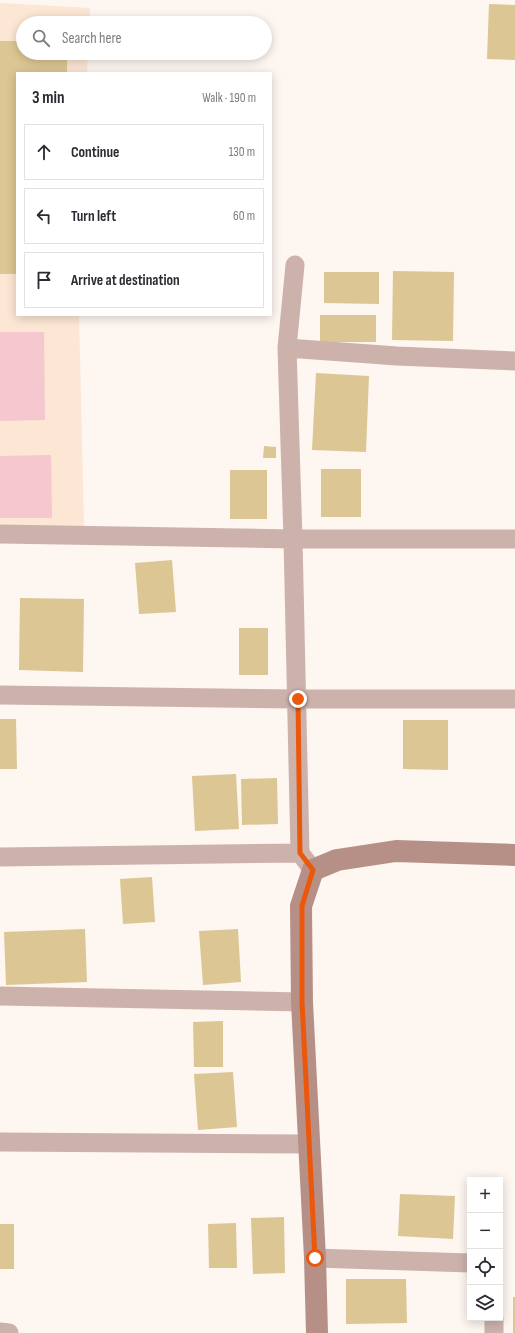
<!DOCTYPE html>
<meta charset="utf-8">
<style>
body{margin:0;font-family:"Sofia Sans Condensed",sans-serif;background:#f7f7f7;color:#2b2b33}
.controls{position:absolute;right:12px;bottom:12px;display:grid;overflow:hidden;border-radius:0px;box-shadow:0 2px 10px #0003}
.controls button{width:36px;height:36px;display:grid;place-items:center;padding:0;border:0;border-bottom:1px solid #e1e1e2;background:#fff;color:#2b2b33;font:20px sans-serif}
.stop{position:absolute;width:12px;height:12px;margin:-9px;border:3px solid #ea580c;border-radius:50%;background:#fff}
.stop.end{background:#ea580c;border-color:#fff;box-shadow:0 1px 4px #0008}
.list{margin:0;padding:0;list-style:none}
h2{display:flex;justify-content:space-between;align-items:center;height:52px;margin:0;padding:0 16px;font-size:17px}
h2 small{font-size:13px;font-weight:400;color:#7c7c81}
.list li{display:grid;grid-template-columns:26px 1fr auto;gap:12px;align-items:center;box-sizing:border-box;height:56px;margin:0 8px 8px;padding:0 8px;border:1px solid #e1e1e2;border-radius:0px}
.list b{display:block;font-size:15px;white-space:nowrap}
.list em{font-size:13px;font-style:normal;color:#7c7c81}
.icon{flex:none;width:22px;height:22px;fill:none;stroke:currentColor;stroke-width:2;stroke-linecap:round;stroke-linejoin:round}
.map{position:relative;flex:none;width:515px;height:1333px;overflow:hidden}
.search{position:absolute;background:#fff;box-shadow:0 2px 10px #0003;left:16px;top:16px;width:256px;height:44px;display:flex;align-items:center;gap:10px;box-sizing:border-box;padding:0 14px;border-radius:22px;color:#7c7c81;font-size:15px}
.panel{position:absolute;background:#fff;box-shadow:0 2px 10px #0003;left:16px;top:72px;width:256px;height:244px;border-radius:0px}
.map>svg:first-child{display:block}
.built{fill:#fce6d4}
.green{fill:#f5c7ce}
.building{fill:#dcc693}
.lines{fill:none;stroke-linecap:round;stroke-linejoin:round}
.street{stroke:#cdb2ac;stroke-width:19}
.secondary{stroke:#b69087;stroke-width:22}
.route{stroke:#ea580c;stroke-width:5}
</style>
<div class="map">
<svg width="515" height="1333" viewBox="0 0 515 1333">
<rect width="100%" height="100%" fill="#fdf6f1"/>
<path class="built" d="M0,3L90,8L89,23H23V53H88L87,73H17V315H79L84,527L0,526Z"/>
<path class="green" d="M0,332H44L45,420L0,421Z
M51,455L52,518H0V456Z"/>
<path class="building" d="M489,4L515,5V60L487,59Z
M0,41H23V53H67V73H17V274H0Z
M393,271L454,272L453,341L392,340Z
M324,272H379V304L324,303Z
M320,315H376V342H320Z
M316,373L369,376L366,452L312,450Z
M264,446L276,447V458H263Z
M321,469H361V517H321Z
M230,470H267V519H230Z
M172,560L176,612L139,614L135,563Z
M20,598L84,599L83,672L19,670Z
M239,628H268V675H239Z
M0,719H16L17,769H0Z
M403,720H448V770L403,769Z
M236,774L239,829L195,831L192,776Z
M277,778L278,824L242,825L241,779Z
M152,877L155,922L123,924L120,879Z
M85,929L87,982L6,985L4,932Z
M238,929L241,982L203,985L199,931Z
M223,1021V1067H194L193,1022Z
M233,1072L237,1127L198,1130L194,1074Z
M400,1194L455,1196L453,1239L398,1236Z
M284,1217L285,1273L253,1274L251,1218Z
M236,1223L237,1268H209L208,1224Z
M0,1224H14V1269H0Z
M346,1279H406L407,1323L346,1324Z
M513,1297H515V1333H513Z"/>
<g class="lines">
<path class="street" d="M295,265L287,348L293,539L300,853L313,870
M287,348L397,356L515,361
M0,534L293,539H515
M0,695L298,699H515
M0,857L300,853
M0,996L302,1002
M0,1142L309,1144
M315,1258L470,1263
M494,1318V1333
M0,1332L9,1333"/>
<path class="secondary" d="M317,1333L315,1258L302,1002L301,906L313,870L337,860L396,851L515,855"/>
</g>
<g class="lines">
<path class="route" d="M298,699L300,853L313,870L302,906V1002L315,1258"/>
</g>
</svg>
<div class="controls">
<button>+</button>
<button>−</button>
<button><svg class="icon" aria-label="locate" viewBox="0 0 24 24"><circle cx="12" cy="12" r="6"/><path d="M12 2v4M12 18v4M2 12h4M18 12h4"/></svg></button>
<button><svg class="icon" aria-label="layers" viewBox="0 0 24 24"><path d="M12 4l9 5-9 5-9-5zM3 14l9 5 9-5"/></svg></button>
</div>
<div class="stop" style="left:315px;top:1258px"></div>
<div class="stop end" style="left:298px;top:699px"></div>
<div class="search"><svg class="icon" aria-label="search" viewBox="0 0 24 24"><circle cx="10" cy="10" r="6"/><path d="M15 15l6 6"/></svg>Search here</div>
<section class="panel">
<h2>3 min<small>Walk · 190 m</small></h2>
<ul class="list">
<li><svg class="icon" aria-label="ahead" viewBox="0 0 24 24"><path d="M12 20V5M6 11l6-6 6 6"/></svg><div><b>Continue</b></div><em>130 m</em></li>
<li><svg class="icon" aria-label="left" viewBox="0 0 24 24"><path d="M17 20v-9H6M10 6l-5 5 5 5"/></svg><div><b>Turn left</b></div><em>60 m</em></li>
<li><svg class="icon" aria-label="arrive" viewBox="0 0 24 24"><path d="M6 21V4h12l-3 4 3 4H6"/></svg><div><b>Arrive at destination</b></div></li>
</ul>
</section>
</div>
